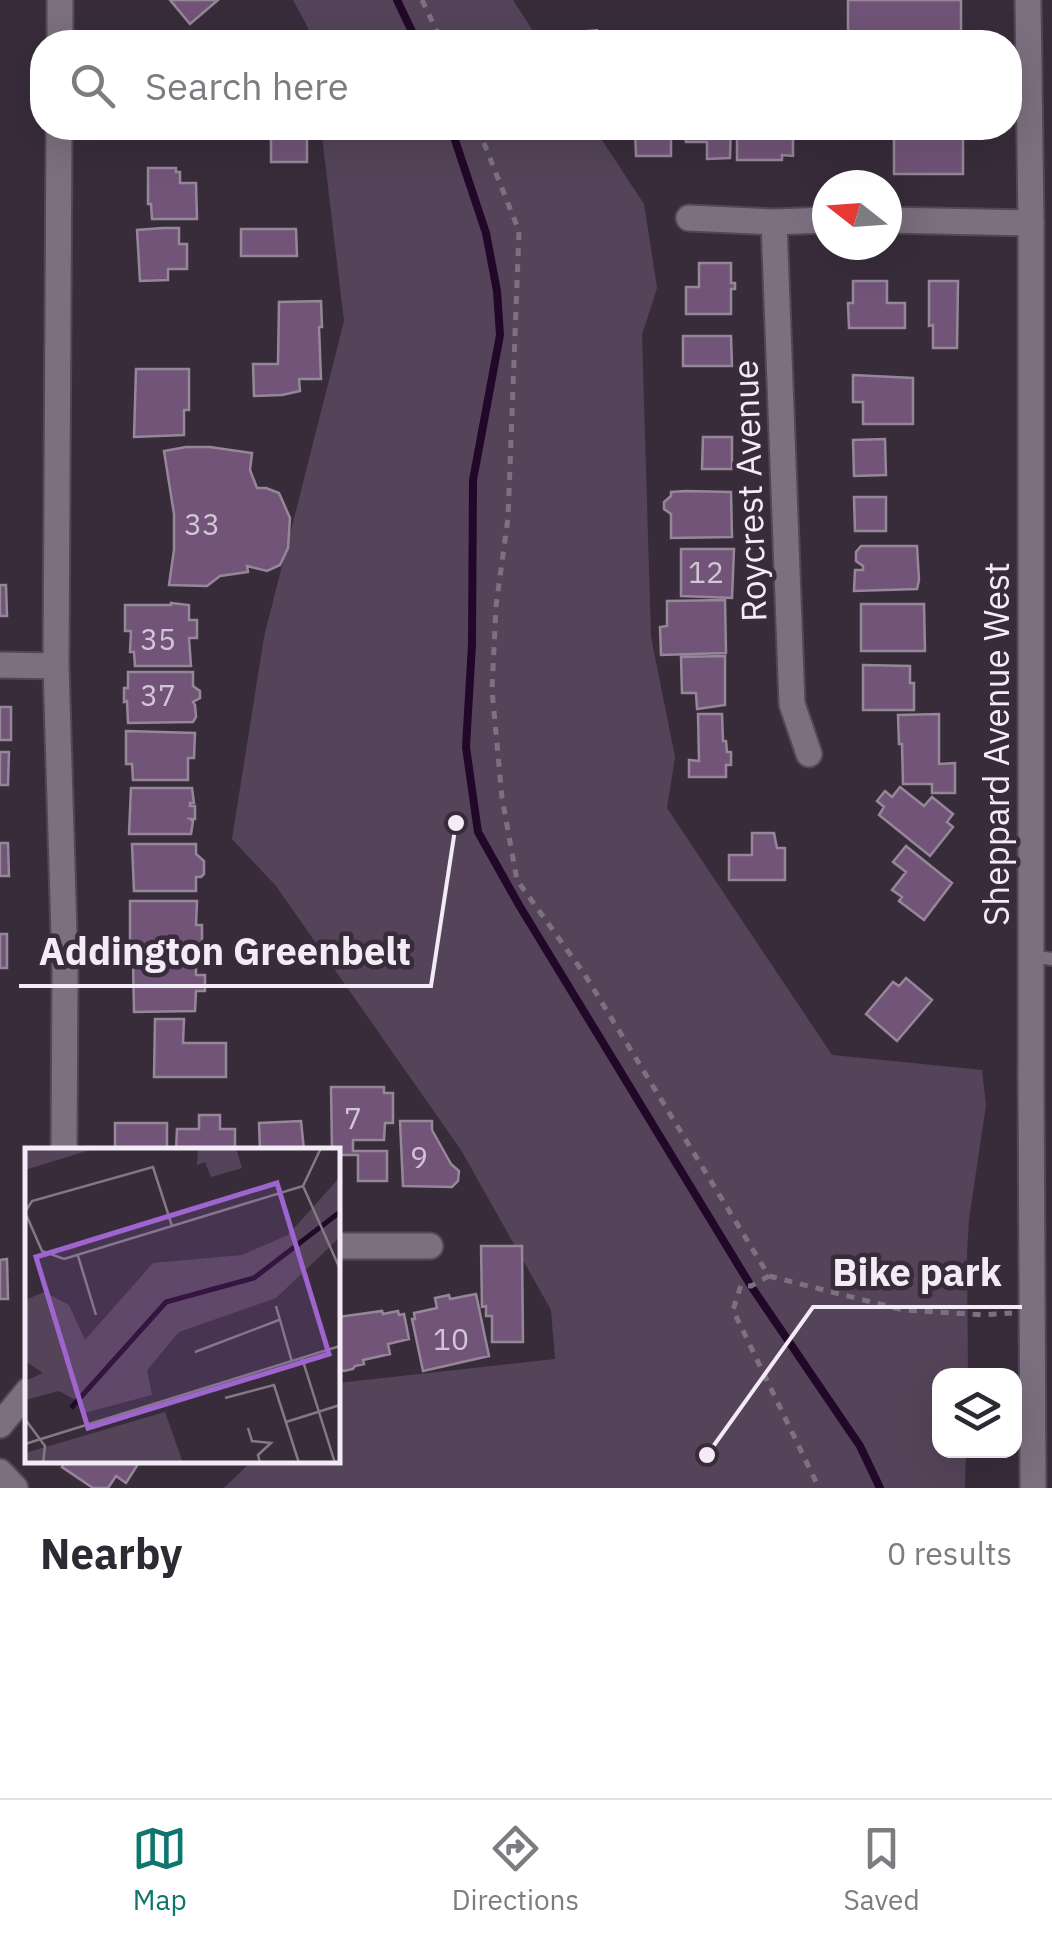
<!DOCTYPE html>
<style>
body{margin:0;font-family:"IBM Plex Sans",sans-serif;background:#f2f2f3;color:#2b2b33}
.controls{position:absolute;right:30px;bottom:30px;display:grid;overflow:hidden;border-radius:20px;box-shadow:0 10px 40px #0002}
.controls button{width:90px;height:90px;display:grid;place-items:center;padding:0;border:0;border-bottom:2px solid #e1e1e2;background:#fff;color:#2b2b33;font:50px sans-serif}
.compass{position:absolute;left:812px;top:170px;width:90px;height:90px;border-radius:50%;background:#fff;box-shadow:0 10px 40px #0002;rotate:287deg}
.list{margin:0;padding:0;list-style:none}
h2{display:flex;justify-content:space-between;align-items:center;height:130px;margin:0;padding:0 40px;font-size:42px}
h2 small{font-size:32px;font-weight:400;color:#7c7c81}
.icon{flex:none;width:55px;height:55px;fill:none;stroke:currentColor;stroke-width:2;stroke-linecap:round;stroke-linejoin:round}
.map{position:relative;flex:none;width:1052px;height:1488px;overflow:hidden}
.search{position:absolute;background:#fff;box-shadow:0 10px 40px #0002;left:30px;right:30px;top:30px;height:110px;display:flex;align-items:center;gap:25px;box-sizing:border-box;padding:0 35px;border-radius:40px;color:#7c7c81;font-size:38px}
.sheet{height:310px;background:#fff}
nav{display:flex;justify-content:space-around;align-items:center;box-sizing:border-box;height:140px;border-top:2px solid #e1e1e2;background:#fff;font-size:28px;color:#7c7c81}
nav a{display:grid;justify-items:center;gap:5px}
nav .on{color:#0f766e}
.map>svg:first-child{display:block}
.green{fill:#554459}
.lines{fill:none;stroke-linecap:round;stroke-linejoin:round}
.stream{stroke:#220828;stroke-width:8}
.building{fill:#715478;stroke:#958798;stroke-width:2.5}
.lane-casing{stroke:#524855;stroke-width:16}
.street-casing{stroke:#524855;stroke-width:29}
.secondary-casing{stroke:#524855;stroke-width:29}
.path{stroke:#7c727f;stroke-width:5;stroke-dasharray:8 8;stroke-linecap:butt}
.lane{stroke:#7c6f7f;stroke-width:12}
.street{stroke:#7c6f7f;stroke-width:25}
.secondary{stroke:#7c6f7f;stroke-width:25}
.secondary-bridge-casing{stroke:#524855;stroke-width:29;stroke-linecap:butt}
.secondary-bridge{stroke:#7c6f7f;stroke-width:25}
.labels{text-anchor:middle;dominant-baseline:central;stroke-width:9;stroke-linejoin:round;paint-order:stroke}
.number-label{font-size:30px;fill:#d2c5d6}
.street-label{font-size:35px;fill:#f3ebf5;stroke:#382c3b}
.inset-river{fill:none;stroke:#220828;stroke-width:5}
.inset-road{fill:none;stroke:#837885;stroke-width:2.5}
.view{fill:#9f65cf;fill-opacity:0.15;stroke:#9f65cf;stroke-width:5}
.inset-edge{fill:none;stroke:#f3ebf5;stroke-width:5}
.leader{fill:none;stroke:#f3ebf5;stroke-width:4}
.callout-dot{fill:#f3ebf5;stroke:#382c3b;stroke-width:4}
.callout-label{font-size:38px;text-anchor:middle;font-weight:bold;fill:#f3ebf5;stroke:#382c3b;stroke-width:9;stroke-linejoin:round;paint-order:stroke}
</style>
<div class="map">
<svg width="1052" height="1488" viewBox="0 0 1052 1488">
<rect width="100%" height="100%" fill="#382c3b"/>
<path class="green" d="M293,0H513L540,42H310L308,28Z
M321,128H594L644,204L657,288L642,335L651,637L675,757L667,808L832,1055L982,1070L986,1105L969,1219L967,1254L968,1375L940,1376V1450L966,1451L965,1488H224L252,1461L338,1460V1383L555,1359L551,1310L461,1150L276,886L232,839L264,637L344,321Z"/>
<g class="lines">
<path class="stream" d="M397,0L417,42
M451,128L486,233L497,291L500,335L473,480L472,644L466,747L478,832L519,905L751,1286L860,1446L880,1488"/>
</g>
<path class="building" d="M170,0H218L190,24Z
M848,0H961V41H848Z
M597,30L598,38H602V35L627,32L629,42H569L568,33Z
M271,128H307V162H271Z
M635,128H671V156H636Z
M683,128H731L730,158L707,159V142H686Z
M737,128L793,129V156L782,155V160H737Z
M894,128H963V174H894Z
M148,168H176V172H180V183H196L197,219H152L151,204H148Z
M163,228H179V244H187V269H168V280L140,281L137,230Z
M241,229H296L297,256H241Z
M699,263H731V283H735V289H731V314H686V287H699Z
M853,281H887V303H905V328H849L848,303H853Z
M929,281H958L957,348H933V325L929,326Z
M321,301L322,327H319L321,379H299L300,391L282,395L254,396L253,364H278L279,302Z
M683,336H731L732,366H683Z
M136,369H189V410H184V435L134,437Z
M853,375L913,378V424H863V402H853Z
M703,437H732V469H702Z
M885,439L886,475L854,476L853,440Z
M186,447H210L252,453L250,470L257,488H266L279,493L290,518L288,548L280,565L267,571L247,566L248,572L220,576L207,586L169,585L174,550V514L164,451Z
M686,491L731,492L732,537L671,538V514L664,509V502L671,496V492Z
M854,497H886V531H855Z
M861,546H917L919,580L917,589L854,591L855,570H863V566L856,561V552Z
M681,549H734L732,598L681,596Z
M0,585H6L7,616H0Z
M725,600L726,653L661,655L660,627L667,626V601Z
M171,603L189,605V620H197V638H189L191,666H135L134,652H130L131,631H125V605H171Z
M861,604H924L925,651H861Z
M725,656V705L697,709L696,693H682L681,657Z
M863,665L910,666V683H914V710H863Z
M128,672H193V686L200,691V698L193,702L195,705L196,717L193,722L128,723L127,701L124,702V688H128Z
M0,707H11V740H0Z
M698,714H722L723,741H726L727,752H731V765H726V777H689V760L699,761Z
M939,714V764L955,763V793H932V784H903L902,744H899L898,715Z
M126,731L195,733L194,758H188V780H133L132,764H126Z
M0,752H9L8,785H0Z
M900,787L924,806L932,797L953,814L947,822L953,827L930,856L879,815L884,807L877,801L885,791L892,797Z
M131,788H192L194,803H190V806H195V819H190L193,821L191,834H129Z
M752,833H774L777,848H785V880H729V855H752Z
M0,843H8L9,876H0Z
M132,844H196V854L204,861V874L201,877H196V891H134Z
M906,846L952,883L924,920L899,901L902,897L892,890L906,872L893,862Z
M130,901H197L196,925H202V945H196V952H130Z
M0,934H7V968H0Z
M133,961L196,962V975H205V991H196L195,1011L134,1012Z
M906,978L932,1000L897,1041L866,1014L893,982L899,986Z
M155,1019H184L183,1043H226V1077H154Z
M331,1087H384V1093H393V1123H385L384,1140H353V1151H387V1181H358V1155H338V1150H332Z
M199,1115H220V1129H235V1150H176L177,1129H199Z
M301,1121L304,1150H260L259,1123Z
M400,1121H432V1130L451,1164L459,1171L458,1181L452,1187L403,1186Z
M115,1123H167V1150H115Z
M481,1246H522L523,1342H492V1316H486V1306L482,1307Z
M7,1259L8,1299H0V1260Z
M476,1294L489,1356L423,1371L412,1319H415L414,1313L437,1308L435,1298L449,1295L450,1299Z
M382,1311L383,1314L398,1311L399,1315L404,1314L409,1339L388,1344L390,1354L363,1360L364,1364L355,1366L353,1369L344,1371L338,1368V1317Z
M66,1460H139L140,1461L126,1483L116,1476L108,1488H93L62,1467Z"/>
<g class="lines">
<g class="lane-casing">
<path id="lane" d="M1031,956L1052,959"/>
</g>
<g class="street-casing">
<path id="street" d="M60,42V0
M59,128L56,666L65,967L64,1150
M689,218L774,222L827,220
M887,220L1031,223
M774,222L792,704L809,754
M0,665L56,666
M338,1246H430
M0,1425L28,1391
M0,1472L15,1488"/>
</g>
<g class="secondary-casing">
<path id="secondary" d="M1028,0L1031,223V1076"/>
</g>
<path class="path" d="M422,0L442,42
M478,128L519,231L508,518L496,606L492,690L502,798L517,880L585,975L769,1276L751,1286L741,1285L733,1310L819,1488
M769,1276L903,1310L983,1315L1012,1313"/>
<use href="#lane" class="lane"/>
<use href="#street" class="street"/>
<use href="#secondary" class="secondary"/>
<g class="secondary-bridge-casing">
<path id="secondary-bridge" d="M1031,1076L1033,1488"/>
</g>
<use href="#secondary-bridge" class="secondary-bridge"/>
</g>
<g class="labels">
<g class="number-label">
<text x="202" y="523">33</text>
<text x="706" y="571">12</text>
<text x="158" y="638">35</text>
<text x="158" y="694">37</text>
<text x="353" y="1117">7</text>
<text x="419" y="1156">9</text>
<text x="451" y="1338">10</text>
</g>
<g class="street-label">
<text transform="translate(749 491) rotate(-92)">Roycrest Avenue</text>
<text transform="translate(996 744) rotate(-90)">Sheppard Avenue West</text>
</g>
</g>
<g transform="translate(25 1148)">
<rect width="315" height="315" fill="#382c3b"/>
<path d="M0,0H71L0,22ZM173,0H211L217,20L186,29L180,14L172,17ZM315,29V89L251,150L154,184L122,222L127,247L59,265L54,254L34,243L0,252V233L18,225L0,213V152L19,144L44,157L60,192L128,115L217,107L263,87ZM140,264L158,315H0V305Z" fill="#554459"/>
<path class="inset-river" d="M46,260L141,154L229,130L315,64"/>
<path class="inset-road" d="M278,38L315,121M278,38L296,0M147,78L128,19L7,53L0,64L17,103L39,111L278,38M53,108L71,167M251,158L267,214M170,204L254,172M277,210L310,315M200,250L249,237L274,315M0,271L20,298L18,315M261,274L315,257M223,280L227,293L246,295L233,307L235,315M0,296L315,198"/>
<path class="view" d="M252,35L304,206L63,280L11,109Z"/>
<rect width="315" height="315" class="inset-edge"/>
</g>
<path class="leader" d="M456 823L431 986H19M707 1455L813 1307H1022"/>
<g class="callout-dot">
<circle cx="456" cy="823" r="10"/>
<circle cx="707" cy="1455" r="10"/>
</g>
<g class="callout-label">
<text x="225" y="965">Addington Greenbelt</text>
<text x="917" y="1286">Bike park</text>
</g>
</svg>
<div class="controls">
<button><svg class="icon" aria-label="layers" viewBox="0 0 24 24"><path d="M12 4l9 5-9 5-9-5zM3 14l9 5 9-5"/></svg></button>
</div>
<svg class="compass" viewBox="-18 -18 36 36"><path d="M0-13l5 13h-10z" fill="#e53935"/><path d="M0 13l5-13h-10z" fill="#7c7c81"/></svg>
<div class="search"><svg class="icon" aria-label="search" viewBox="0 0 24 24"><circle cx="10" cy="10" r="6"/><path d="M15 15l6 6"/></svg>Search here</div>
</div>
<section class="sheet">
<h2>Nearby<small>0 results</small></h2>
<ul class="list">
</ul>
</section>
<nav>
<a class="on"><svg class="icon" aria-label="map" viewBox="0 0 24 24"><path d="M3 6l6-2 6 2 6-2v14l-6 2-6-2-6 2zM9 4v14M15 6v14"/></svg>Map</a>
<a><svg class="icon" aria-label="directions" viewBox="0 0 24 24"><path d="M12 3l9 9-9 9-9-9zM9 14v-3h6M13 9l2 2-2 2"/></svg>Directions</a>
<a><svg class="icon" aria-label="saved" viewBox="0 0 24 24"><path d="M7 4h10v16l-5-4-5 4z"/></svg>Saved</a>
</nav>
